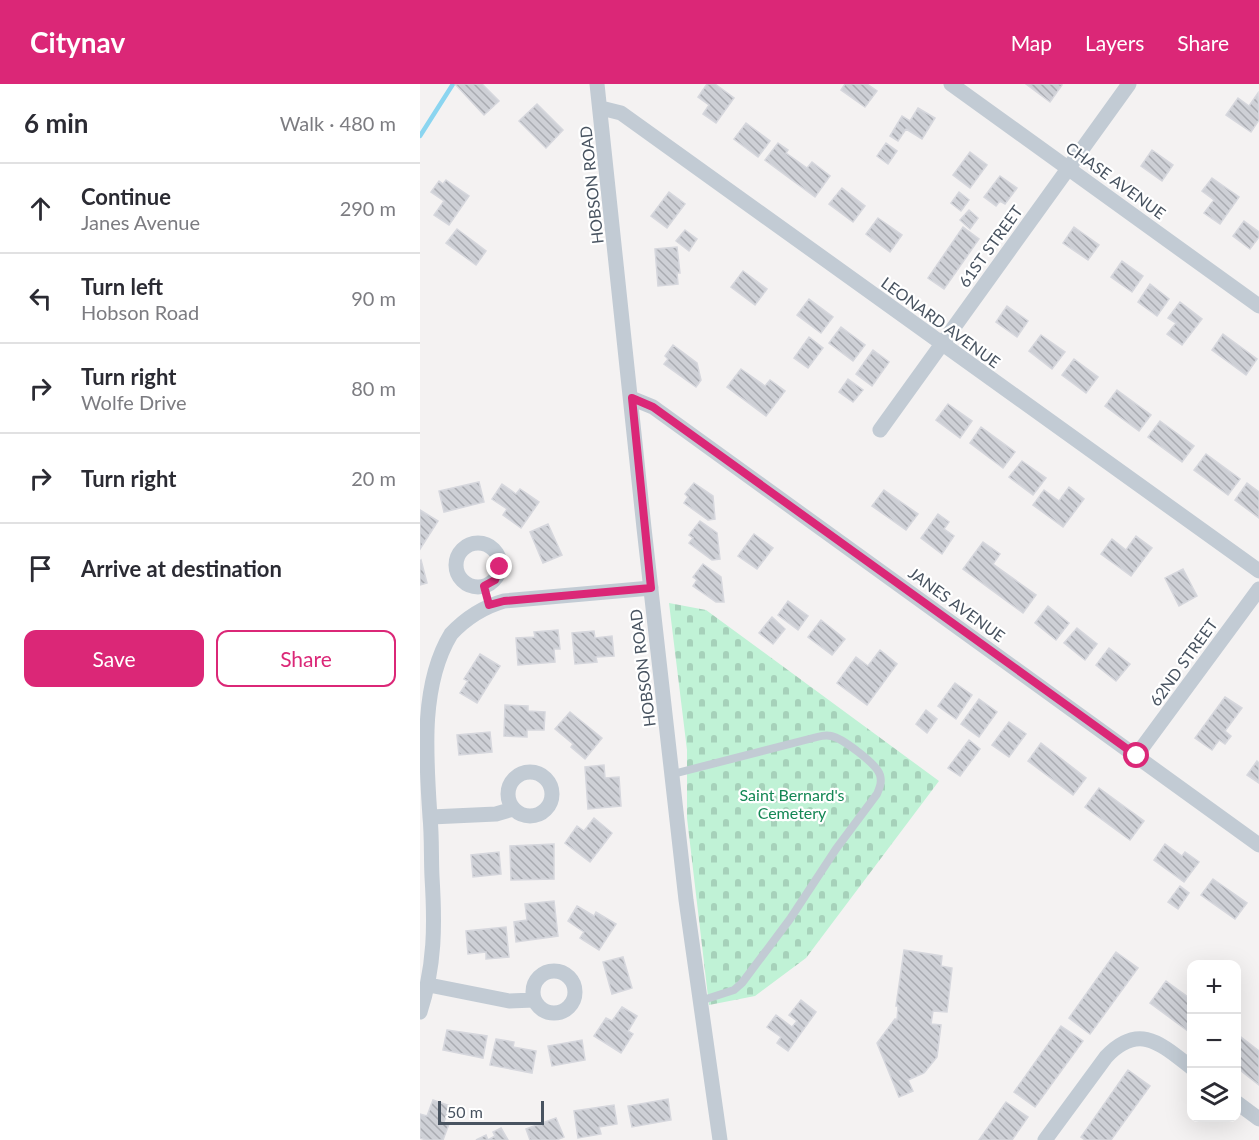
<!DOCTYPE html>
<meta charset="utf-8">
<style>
body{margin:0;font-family:Lato,sans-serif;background:#f7f7f7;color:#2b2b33}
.controls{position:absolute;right:18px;bottom:18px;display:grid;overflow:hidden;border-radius:12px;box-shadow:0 6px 24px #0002}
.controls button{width:54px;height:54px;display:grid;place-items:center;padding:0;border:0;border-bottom:2px solid #e1e1e2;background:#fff;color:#2b2b33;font:30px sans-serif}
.scale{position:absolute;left:18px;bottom:15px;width:106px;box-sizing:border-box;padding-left:6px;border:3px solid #485360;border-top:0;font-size:16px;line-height:21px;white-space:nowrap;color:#485360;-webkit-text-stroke:4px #fff;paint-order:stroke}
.stop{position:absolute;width:18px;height:18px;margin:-14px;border:4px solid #db2777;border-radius:50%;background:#fff}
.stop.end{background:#db2777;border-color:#fff;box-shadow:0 2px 6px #0008}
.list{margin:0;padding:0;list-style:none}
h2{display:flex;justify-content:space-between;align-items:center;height:78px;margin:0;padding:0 24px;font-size:26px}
h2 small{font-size:20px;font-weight:400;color:#7c7c81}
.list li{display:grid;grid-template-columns:39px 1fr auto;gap:18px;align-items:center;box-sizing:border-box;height:90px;padding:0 24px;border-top:2px solid #e1e1e2}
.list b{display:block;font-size:22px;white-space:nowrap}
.list p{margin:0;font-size:20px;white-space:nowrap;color:#7c7c81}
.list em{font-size:20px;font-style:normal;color:#7c7c81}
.actions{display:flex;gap:12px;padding:18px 24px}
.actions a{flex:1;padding:14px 0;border:2px solid #db2777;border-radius:12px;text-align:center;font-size:21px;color:#db2777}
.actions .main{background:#db2777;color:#fff}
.icon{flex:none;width:33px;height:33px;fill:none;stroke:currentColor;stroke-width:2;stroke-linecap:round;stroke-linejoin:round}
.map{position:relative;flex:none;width:839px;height:1056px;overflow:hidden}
header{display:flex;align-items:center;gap:36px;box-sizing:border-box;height:84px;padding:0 30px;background:#db2777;color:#fff}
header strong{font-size:28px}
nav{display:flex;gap:33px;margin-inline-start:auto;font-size:21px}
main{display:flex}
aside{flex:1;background:#fff}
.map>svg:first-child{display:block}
.cemetery{fill:url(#cemetery-stones)}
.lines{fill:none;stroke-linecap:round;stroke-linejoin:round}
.stream{stroke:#8bd5f0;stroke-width:4.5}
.building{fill:url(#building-back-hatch);stroke:#d6d7dd;stroke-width:1.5}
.lane{stroke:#c2cbd4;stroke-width:8}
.street{stroke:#c2cbd4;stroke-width:15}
.route{stroke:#db2777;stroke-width:8}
.labels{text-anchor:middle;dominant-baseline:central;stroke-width:4.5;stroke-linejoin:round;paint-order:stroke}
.street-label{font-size:16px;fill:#485360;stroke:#fff}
.park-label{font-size:16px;fill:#148755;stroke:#fff}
</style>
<header>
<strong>Citynav</strong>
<nav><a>Map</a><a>Layers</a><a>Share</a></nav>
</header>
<main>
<aside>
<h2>6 min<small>Walk · 480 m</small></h2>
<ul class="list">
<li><svg class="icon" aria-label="ahead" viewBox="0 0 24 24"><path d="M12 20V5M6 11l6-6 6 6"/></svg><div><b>Continue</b><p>Janes Avenue</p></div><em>290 m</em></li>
<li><svg class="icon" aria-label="left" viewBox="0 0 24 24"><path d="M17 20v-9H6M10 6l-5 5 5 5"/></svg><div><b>Turn left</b><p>Hobson Road</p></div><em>90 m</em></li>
<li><svg class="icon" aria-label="right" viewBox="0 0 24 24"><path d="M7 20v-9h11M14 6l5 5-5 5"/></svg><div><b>Turn right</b><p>Wolfe Drive</p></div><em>80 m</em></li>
<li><svg class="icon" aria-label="right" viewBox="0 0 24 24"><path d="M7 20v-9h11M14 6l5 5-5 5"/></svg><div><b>Turn right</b></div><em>20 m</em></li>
<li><svg class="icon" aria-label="arrive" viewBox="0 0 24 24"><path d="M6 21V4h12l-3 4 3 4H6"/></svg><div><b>Arrive at destination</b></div></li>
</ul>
<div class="actions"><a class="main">Save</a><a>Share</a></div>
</aside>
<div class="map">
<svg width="839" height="1056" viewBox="0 0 839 1056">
<defs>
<pattern id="cemetery-stones" width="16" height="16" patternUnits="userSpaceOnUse" patternTransform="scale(1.5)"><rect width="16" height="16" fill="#c0f2d6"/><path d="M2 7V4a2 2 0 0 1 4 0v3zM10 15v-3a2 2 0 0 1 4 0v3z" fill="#a6d1ba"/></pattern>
<pattern id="building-back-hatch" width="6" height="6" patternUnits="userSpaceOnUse" patternTransform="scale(1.5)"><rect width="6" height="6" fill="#ced0d6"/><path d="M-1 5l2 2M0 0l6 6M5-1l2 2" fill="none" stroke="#a9abb1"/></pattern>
</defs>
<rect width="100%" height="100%" fill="#f4f2f2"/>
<path class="cemetery" d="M249,519L286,526L519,697L386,874L335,912L289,921L267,734V666Z"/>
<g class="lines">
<path class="stream" d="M0,52L33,0"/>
</g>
<path class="building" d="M35,0H62L79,17L64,31Z
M287,0H295L314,14L296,39L283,30L289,21L278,13Z
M425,0H447L457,7L445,23L421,6Z
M606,0H640L642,1L630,18Z
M838,9L839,36L831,48L806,31L818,14L829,22Z
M117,20L143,46L126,64L99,37Z
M498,24L515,34L502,55L486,45L478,57L470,52L482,32L490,37Z
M326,39L350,57L338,73L314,55Z
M358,59L368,66L366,69L387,84L392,78L410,92L395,113L345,76Z
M466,59L477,67L468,80L457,72Z
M732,66L753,81L742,97L721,82Z
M550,68L567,81L550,104L533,91Z
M580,92L597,104L585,120L580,117L576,122L564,113Z
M792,94L819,113L800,140L784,129L794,116L782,107Z
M26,96L49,112L29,141L14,131L24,117L11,108L19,97L23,100Z
M422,104L445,122L433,138L409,120Z
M249,108L265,120L247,144L231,132Z
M539,108L549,116L541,127L531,119Z
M549,126L558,134L550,145L540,136Z
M458,134L482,151L470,168L446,150Z
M824,137L839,148V153L830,165L813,152Z
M543,143L559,155L524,205L508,194Z
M654,143L679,161L668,176L643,159Z
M37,145L66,167L56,181L26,159Z
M265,146L277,155L269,167L256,157Z
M257,163L260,189H257L258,200L238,202L235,165Z
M702,177L723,192L712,208L691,193Z
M323,187L347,205L335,221L311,203Z
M730,200L749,215L737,232L718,218Z
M389,215L413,233L401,249L377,231Z
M760,218L782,235L762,261L747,250L756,239L748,234Z
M587,222L608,237L597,253L576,238Z
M421,243L445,261L433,277L409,259Z
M803,250L837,275L826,291L792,266Z
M621,251L645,268L632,285L609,267Z
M389,253L403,264L388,284L374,274Z
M253,261L277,279L281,296L276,303L244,280L248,275L245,272Z
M453,266L469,278L452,302L436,290Z
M654,275L678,293L666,309L642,291Z
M321,285L345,302L350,296L365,307L346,332L307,303Z
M428,295L443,306L433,318L419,308Z
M697,306L731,331L719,347L685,322Z
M528,320L552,337L540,354L516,336Z
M740,337L774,362L762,378L728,353Z
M561,343L595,368L583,384L550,359Z
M786,370L820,395L808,411L774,386Z
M602,377L626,394L613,411L589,393Z
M59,398L64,418L24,428L19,407Z
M274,399L293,412L295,435L288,436L264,419L268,413L265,410Z
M827,399L839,408V434L815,416Z
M82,400L96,410L100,405L119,418L101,444L83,431L87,425L72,415Z
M649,403L664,415L643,443L613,421L624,406L639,417Z
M464,406L498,430L486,446L452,422Z
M0,426L18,437L0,465Z
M518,430L529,438L524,445L534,452L522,470L501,454Z
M280,437L297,449L300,475L292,476L269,459L273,454L269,451Z
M128,440L142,471L123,479L110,448Z
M334,450L353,464L337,485L318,472Z
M716,452L732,464L711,492L681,470L692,455L706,466Z
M563,458L580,470L573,480L616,511L603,529L543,485Z
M1,476L7,499L0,501V477Z
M283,480L301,493L304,518H296L273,502L277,496L273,493Z
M763,485L777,512L759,522L745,494Z
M368,517L388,532L378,546L358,531Z
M628,522L649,539L636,556L615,539Z
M352,533L365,545L353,560L339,549Z
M401,536L425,555L412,571L388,553Z
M657,544L677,560L665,576L644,559Z
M138,546L140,565H134L135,578L98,581L96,554L115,553L114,548Z
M174,547L175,554L192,552L194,572L176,573L177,578L155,580L152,549Z
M689,564L710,580L696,597L676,581Z
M460,566L477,580L447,621L417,599L436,573L448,582Z
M60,570L80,582L57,619L40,609L48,597L44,595Z
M535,599L552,611L536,635L518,622Z
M805,613L822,624L805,647L811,652L805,660L799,656L792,666L775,654Z
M559,615L577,628L559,653L541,640Z
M85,621L108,622V627L125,628L124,646H107V653L84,652Z
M506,626L517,635L507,649L496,640Z
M150,628L182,654L165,675L151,663L153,660L135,645Z
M589,638L606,650L589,673L572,661Z
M70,648L72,668L39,671L37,651Z
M549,656L560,665L540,692L528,684Z
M621,659L666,694L653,711L608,677Z
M837,677L839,679V699L827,691Z
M184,681L185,694L199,693L201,722L168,725L165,683Z
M679,704L724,737L710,756L665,723Z
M174,734L192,749L170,778L145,759L157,742L164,747Z
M134,760V795L91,796L90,762Z
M745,760L762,772L765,768L779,778L764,798L734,776Z
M79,768L81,790L53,793L51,771Z
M793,795L827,819L815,835L781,811Z
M760,802L769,809L758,825L748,818Z
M134,817L138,852L96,858L94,838L107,836L105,820Z
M157,822L174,832L176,828L196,840L179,866L160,854L164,848L148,837Z
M86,843L89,873L66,875V868L48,870L46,847Z
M484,866L522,872L521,882L532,884L527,928L513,927L511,940L521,941L517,973L504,989L488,996L493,1007L479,1013L457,959L475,935L477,936L478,922H476Z
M696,868L718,884L670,950L649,934Z
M203,873L212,904L192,910L183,878Z
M746,897L772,916V950L730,919Z
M381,916L396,928L368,967L357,959L361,953L347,943L356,931L372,943L377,937L369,931Z
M202,923L217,932L208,947L213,950L201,969L174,952L186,934L192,937Z
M641,942L663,957L615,1023L594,1008Z
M27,946L67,952L63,974L23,966Z
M821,953L839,967V1001L816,983V959Z
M76,955L94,958L93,963L116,967L112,989L70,981Z
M162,956L165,976L132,982L128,962Z
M708,986L730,1002L691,1056H665L661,1053Z
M248,1015L251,1036L212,1043L208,1022Z
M13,1016L30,1022L24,1038L29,1040L23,1056H6L0,1054V1030L7,1032Z
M586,1018L608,1033L592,1056H559Z
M194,1021L197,1040L179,1043L181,1050L158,1054L154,1027Z
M136,1034L144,1053L136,1056H110L106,1045Z
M81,1044L88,1056H56L66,1051L68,1056L75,1052L73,1048Z"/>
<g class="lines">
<path class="lane" d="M253,690L397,653C401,652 406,651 411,652C422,654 457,680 460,691C462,698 460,703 457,710L416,765L370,835L322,899L314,906L280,917"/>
<path class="street" d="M177,0L224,444L266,816L300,1056
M531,0L839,222
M181,24L201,29L839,487
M211,314L233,323L839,761
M460,346L709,0
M36 481a22 22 0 1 1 44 0a22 22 0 1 1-44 0Z
M716,672L839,505
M88 710a22 22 0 1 1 44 0a22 22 0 1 1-44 0Z
M11,733L76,730L93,725
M113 908a21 21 0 1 1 42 0a21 21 0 1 1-42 0Z
M9,901L89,917L114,916
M0,928C15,881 15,841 12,793C11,773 12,753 10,733C6,672 0,601 31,550C46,534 63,523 84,517L231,504
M816,1018L839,1035
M625,1056L686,973C719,938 741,960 772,984"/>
</g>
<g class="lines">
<path class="route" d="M80,483L75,496L64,502L69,521L84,517L231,504L212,314L233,323L717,672"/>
</g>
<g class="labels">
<g class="street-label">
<text transform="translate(696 96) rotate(36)">CHASE AVENUE</text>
<text transform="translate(171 101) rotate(-96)">HOBSON ROAD</text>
<text transform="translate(570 162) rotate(-54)">61ST STREET</text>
<text transform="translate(521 238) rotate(36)">LEONARD AVENUE</text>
<text transform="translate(537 520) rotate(36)">JANES AVENUE</text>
<text transform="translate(763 578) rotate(-54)">62ND STREET</text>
<text transform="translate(222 584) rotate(-97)">HOBSON ROAD</text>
</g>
<g class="park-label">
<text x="372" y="710">Saint Bernard's<tspan x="372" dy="18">Cemetery</tspan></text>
</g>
</g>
</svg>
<div class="controls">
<button>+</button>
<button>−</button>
<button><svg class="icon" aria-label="layers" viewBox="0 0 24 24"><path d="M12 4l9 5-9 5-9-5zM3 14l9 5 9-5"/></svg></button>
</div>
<div class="scale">50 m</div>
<div class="stop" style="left:717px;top:672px"></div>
<div class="stop end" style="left:80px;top:483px"></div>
</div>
</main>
